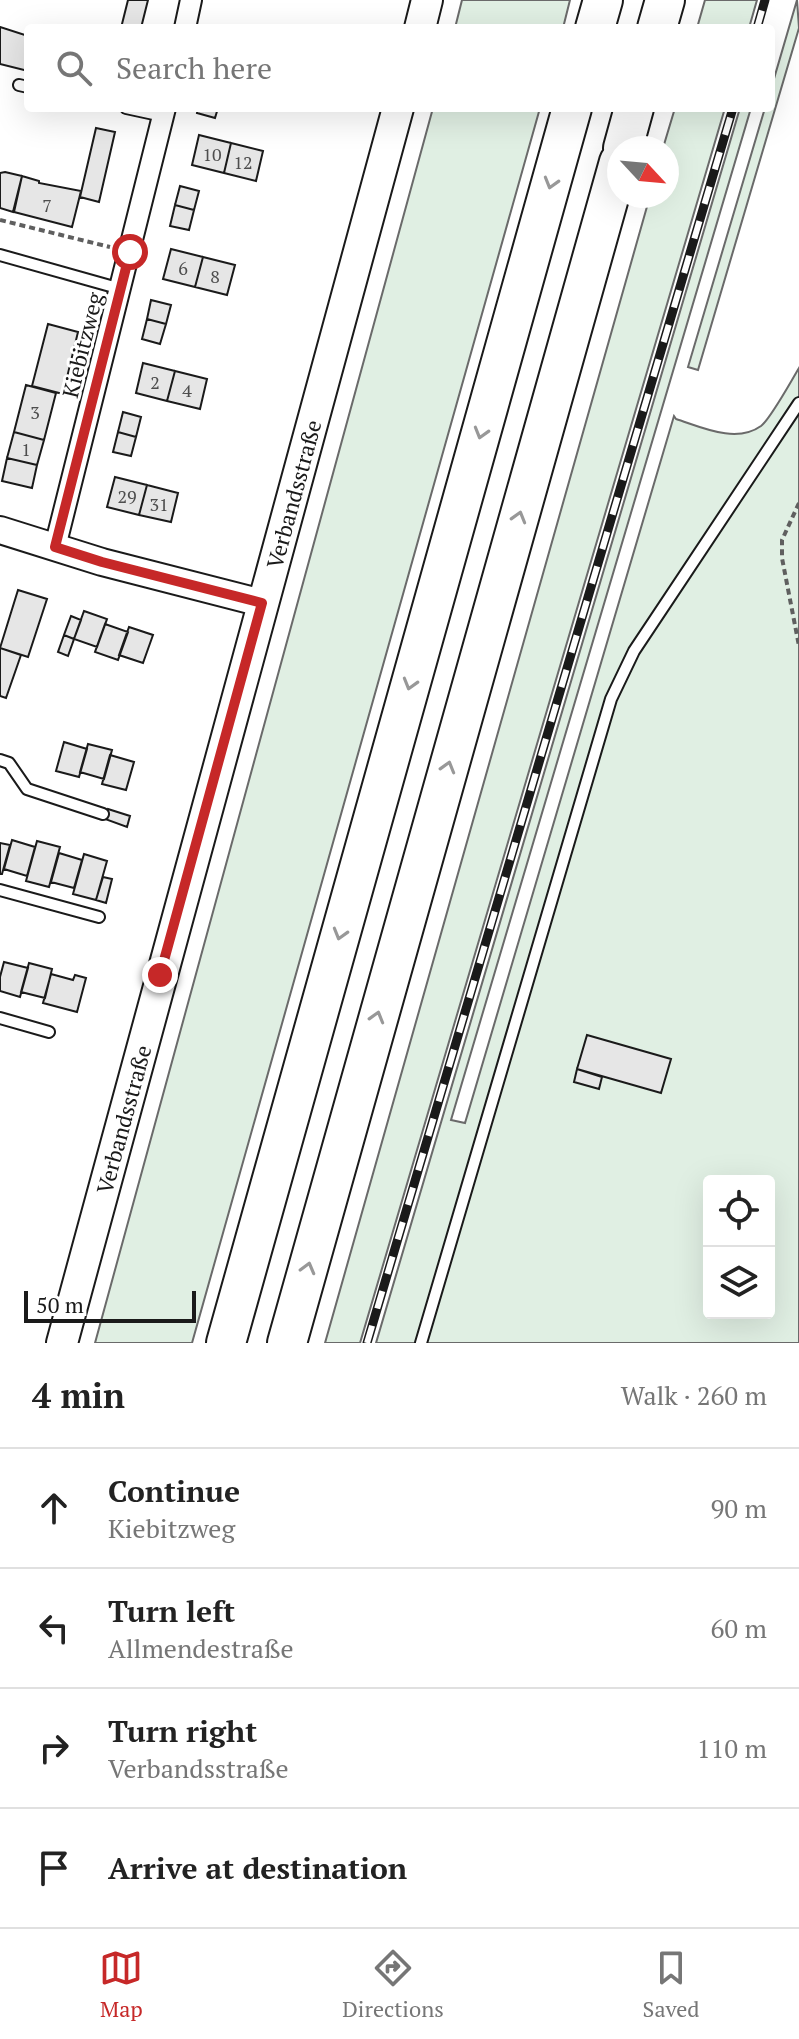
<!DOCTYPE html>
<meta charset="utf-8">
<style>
body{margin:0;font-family:"PT Serif",serif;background:#f6f6f6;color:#222}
.controls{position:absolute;right:24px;bottom:24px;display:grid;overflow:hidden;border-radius:8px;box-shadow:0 8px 32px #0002}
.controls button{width:72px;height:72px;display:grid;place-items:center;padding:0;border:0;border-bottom:2px solid #e0e0e0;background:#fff;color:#222;font:40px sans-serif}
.compass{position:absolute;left:607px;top:136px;width:72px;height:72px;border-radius:50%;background:#fff;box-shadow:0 8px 32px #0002;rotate:116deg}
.scale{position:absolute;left:24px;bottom:20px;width:172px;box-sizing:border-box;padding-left:8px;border:4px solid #1a1a1a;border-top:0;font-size:22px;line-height:28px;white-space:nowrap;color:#1a1a1a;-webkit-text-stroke:6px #fff;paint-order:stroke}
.stop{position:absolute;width:24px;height:24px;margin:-18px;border:6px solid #c62828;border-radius:50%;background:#fff}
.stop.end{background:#c62828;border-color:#fff;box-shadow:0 2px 8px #0008}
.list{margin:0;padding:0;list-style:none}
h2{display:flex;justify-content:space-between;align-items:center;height:104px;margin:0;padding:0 32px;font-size:34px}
h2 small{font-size:26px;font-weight:400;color:#767676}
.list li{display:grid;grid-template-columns:52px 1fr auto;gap:24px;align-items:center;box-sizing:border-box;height:120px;padding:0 32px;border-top:2px solid #e0e0e0}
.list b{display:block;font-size:30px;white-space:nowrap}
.list p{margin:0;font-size:26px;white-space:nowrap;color:#767676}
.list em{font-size:26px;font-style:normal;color:#767676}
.icon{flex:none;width:44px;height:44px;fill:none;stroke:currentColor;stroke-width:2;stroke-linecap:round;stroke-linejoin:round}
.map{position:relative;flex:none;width:799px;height:1343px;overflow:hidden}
.search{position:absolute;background:#fff;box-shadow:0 8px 32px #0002;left:24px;right:24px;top:24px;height:88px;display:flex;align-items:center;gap:20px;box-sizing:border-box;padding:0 28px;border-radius:8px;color:#767676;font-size:30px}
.sheet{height:584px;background:#fff}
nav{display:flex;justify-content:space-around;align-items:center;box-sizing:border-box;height:112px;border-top:2px solid #e0e0e0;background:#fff;font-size:22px;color:#767676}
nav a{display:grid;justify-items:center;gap:4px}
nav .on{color:#c62828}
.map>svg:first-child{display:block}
.green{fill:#e0efe3;stroke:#6a6a6a;stroke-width:2;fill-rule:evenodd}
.building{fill:#e6e6e6;stroke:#1a1a1a;stroke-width:2}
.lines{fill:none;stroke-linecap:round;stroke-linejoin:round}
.service-casing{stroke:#1a1a1a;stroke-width:14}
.minor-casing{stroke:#1a1a1a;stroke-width:24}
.tertiary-casing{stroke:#1a1a1a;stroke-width:30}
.secondary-casing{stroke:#1a1a1a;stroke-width:34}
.motorway-casing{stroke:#1a1a1a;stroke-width:42}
.path{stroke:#5f5f5f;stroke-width:4;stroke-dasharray:6 4;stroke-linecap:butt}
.service{stroke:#fff;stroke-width:10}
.minor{stroke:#fff;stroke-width:20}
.tertiary{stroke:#fff;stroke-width:26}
.secondary{stroke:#fff;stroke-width:30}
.motorway{stroke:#fff;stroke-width:38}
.rail-casing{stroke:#1a1a1a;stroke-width:9}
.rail{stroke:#fff;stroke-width:6;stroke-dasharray:18;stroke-linecap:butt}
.oneway{stroke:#989898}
.route{stroke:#c62828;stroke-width:10}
.labels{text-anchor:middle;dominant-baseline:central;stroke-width:6;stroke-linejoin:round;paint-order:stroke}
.number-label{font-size:18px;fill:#4d4d4d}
.street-label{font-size:22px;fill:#1a1a1a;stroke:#fff}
</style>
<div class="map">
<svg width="799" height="1343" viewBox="0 0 799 1343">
<rect width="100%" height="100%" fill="#fff"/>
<path class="green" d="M462,0H570L563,28H455Z
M705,0H757L749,28H697Z
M797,0L799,28L698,370L688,367L765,108H771V89Z
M433,108H540L192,1343H95Z
M675,108H725L360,1343H325L650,196H667V148H663Z
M740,108H751L451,1120L465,1123L674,416L676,419C701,427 736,444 761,426C771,418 791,381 799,368V1343H376ZM709,1181H769V1313H709Z"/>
<path class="building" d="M128,0H148L141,28H121Z
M0,27L28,36V71L0,64Z
M198,108H218L215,118L197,113Z
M96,128L115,132L99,202L80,197Z
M199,135L231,143L224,173L192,165Z
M231,143L263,151L256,181L224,173Z
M5,172L22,176L13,212L0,208V173Z
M22,176L39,181V183L81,191L72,227L14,212Z
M180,186L199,191L194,210L175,205Z
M175,205L194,210L189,230L170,226Z
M171,249L203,257L195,287L163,279Z
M203,257L235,265L227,295L195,287Z
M151,300L171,305L166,324L147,319Z
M147,319L166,324L160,344L142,339Z
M48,324L78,332L63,394L32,386Z
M143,363L175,371L167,401L136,393Z
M175,371L207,379L200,409L167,401Z
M26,385L56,393L44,440L14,432Z
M123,412L141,417L136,437L118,432Z
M14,432L44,440L37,465L7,458Z
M118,432L136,437L131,456L113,452Z
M7,458L37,465L32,488L2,481Z
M115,477L147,485L139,515L107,507Z
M147,485L178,493L171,522L139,515Z
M18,590L47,599L28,657L0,648Z
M84,611L107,619L97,647L74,639Z
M71,616L81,620L74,639L64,635Z
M105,624L128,632L118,660L95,652Z
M129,627L153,635L143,663L119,655Z
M64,635L74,639L68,656L58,652Z
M0,648L21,655L6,698L0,696Z
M64,742L87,749L79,777L56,771Z
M88,744L112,750L104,779L80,772Z
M110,755L134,762L126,790L102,784Z
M108,809L130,816L127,827L105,819Z
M12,840L35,847L27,876L4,869Z
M37,841L60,847L49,887L26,881Z
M0,843L10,845L2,874H0Z
M59,853L82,860L74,888L51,882Z
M84,854L107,861L96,900L73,894Z
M103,877L112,879L106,903L96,900Z
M4,962L28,968L20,997L0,991V977Z
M29,963L52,969L45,998L21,992Z
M51,974L73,980L75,975L86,978L77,1012L43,1003Z
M587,1035L671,1059L661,1093L577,1069Z
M577,1069L602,1077L599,1089L574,1082Z"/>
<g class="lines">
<g class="service-casing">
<path id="service" d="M19,85L28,87
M126,108L163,116
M0,255L121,289
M0,760L9,763L27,789L103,814
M0,890L99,917
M0,1018L49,1032
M421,1343L611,699L634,651L799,403"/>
</g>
<g class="minor-casing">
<path id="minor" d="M185,28L191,0
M55,547L165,108"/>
</g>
<g class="tertiary-casing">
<path id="tertiary" d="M0,530L102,562L262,603"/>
</g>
<g class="secondary-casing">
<g id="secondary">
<path d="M420,28L427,0"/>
<path id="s1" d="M62,1343L398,108"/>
</g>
</g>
<g class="motorway-casing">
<path id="motorway" d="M595,28L603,0
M657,28L665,0
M623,148L634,108
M226,1343L572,108
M287,1343L619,162"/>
</g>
<path class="path" d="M0,220L110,247
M799,503L782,540V558L799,646"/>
<use href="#service" class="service"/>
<use href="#minor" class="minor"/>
<use href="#tertiary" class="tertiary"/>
<use href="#secondary" class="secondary"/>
<use href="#motorway" class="motorway"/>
<g class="rail-casing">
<path id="rail" d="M757,28L765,0
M367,1343L733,108"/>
</g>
<use href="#rail" class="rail"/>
</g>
<defs><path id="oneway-chevron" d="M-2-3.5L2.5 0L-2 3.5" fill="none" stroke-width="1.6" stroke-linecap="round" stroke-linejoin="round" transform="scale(2)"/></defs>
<g class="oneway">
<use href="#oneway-chevron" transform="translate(551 183) rotate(106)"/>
<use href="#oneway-chevron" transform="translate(481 433) rotate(106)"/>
<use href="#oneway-chevron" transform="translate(519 517) rotate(-74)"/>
<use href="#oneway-chevron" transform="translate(410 684) rotate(106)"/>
<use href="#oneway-chevron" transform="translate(448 767) rotate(-74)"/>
<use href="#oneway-chevron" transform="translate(340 934) rotate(106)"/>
<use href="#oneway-chevron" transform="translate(377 1017) rotate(-74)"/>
<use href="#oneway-chevron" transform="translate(308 1268) rotate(-75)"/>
</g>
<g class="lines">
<path class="route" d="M130,252L55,547L102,562L262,603L160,975"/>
</g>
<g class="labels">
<g class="number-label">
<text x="212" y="154">10</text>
<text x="243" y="162">12</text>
<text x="47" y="205">7</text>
<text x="183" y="268">6</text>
<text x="215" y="276">8</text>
<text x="155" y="382">2</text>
<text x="187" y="390">4</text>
<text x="35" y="412">3</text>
<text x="26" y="449">1</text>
<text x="127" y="496">29</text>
<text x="159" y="504">31</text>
</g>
<g class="street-label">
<text transform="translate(82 345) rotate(-76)">Kiebitzweg</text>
<text stroke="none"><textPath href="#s1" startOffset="880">Verbandsstraße</textPath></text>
<text stroke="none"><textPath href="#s1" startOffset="232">Verbandsstraße</textPath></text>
</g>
</g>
</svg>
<div class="controls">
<button><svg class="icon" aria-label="locate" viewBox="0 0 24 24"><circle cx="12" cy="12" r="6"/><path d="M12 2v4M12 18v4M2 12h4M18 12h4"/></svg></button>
<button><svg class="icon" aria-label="layers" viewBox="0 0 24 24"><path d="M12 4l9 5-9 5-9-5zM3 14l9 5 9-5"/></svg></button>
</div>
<svg class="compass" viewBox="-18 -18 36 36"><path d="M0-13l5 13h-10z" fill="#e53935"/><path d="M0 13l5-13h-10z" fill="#767676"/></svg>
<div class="scale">50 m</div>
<div class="stop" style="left:130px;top:252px"></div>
<div class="stop end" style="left:160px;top:975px"></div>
<div class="search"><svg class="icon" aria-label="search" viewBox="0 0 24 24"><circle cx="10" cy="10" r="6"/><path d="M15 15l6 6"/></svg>Search here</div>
</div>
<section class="sheet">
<h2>4 min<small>Walk · 260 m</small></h2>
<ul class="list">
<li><svg class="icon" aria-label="ahead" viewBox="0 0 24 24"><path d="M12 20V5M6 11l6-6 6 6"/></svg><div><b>Continue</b><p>Kiebitzweg</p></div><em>90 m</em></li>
<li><svg class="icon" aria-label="left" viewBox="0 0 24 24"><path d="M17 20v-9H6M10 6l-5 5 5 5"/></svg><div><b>Turn left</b><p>Allmendestraße</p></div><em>60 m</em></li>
<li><svg class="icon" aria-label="right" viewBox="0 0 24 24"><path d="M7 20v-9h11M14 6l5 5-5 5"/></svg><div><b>Turn right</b><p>Verbandsstraße</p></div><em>110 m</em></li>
<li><svg class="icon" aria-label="arrive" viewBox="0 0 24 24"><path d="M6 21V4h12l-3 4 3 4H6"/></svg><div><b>Arrive at destination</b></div></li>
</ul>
</section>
<nav>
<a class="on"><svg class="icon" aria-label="map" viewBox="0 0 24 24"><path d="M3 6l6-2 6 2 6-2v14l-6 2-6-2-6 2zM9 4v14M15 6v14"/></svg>Map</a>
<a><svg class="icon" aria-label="directions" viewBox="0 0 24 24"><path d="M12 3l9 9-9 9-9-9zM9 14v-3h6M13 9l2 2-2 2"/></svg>Directions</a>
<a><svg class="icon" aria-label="saved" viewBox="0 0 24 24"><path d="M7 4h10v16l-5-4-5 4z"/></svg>Saved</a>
</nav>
